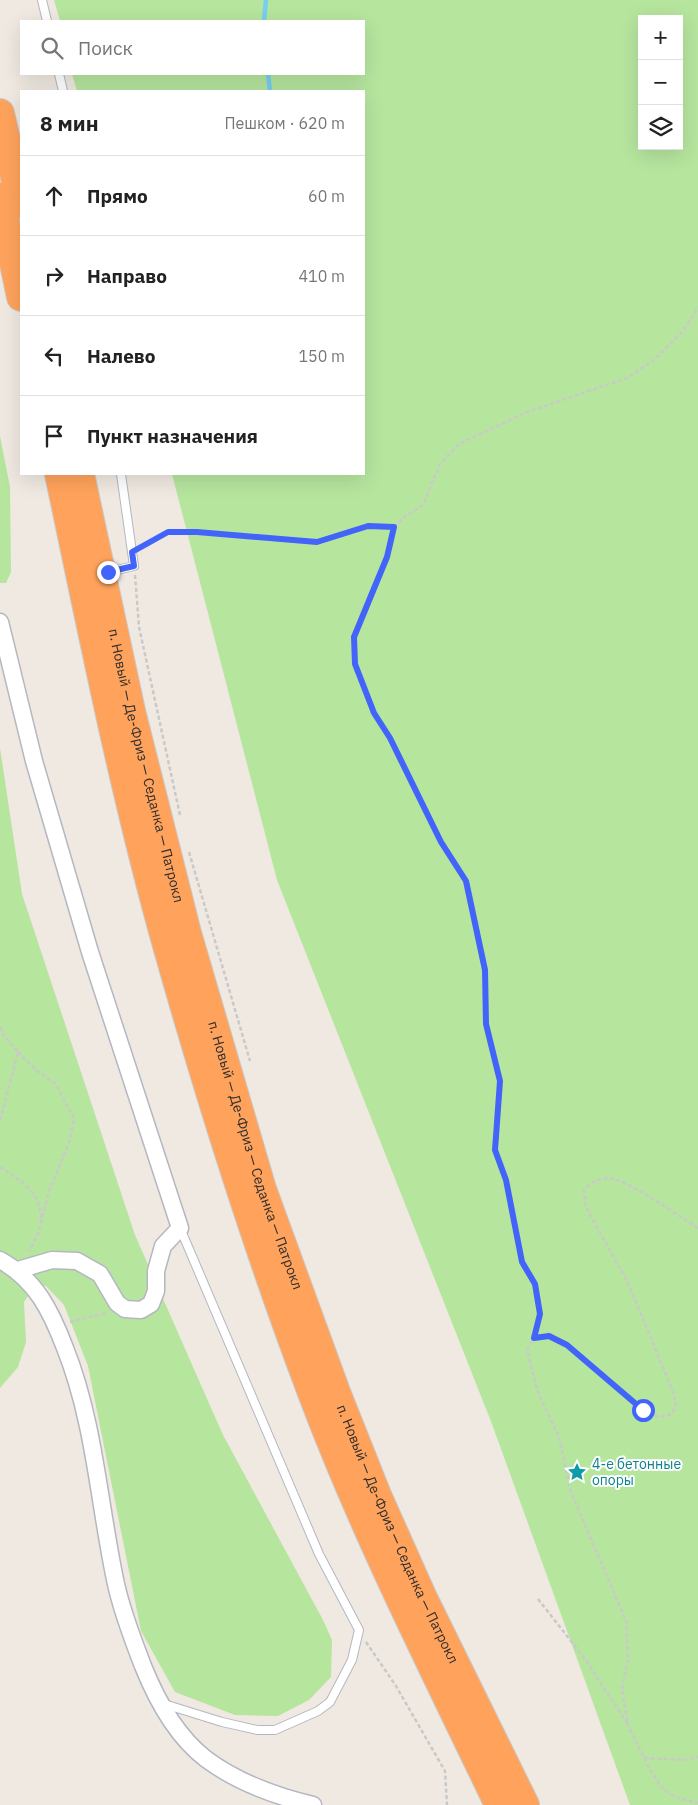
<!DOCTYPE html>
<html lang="ru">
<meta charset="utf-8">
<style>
body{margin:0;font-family:"IBM Plex Sans",sans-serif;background:#f2f2f2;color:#222}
.controls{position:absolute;right:15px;top:15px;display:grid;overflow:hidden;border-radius:0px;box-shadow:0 5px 20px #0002}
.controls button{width:45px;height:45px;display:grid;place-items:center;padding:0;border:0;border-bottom:1px solid #e0e0e0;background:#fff;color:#222;font:25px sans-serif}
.stop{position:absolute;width:15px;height:15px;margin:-11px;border:4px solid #4264fb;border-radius:50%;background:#fff}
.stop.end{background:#4264fb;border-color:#fff;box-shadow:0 1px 5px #0008}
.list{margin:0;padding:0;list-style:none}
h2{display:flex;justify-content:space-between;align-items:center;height:65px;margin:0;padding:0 20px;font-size:21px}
h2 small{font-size:16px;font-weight:400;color:#767676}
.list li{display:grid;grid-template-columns:32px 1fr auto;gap:15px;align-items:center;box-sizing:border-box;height:80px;padding:0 20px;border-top:1px solid #e0e0e0}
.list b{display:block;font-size:19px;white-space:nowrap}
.list em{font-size:16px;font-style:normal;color:#767676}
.icon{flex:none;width:28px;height:28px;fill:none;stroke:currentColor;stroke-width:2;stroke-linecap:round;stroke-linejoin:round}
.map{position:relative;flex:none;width:698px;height:1805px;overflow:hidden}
.search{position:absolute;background:#fff;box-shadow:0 5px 20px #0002;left:20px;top:20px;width:345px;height:55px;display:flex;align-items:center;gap:12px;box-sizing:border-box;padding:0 18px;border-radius:0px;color:#767676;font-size:19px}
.panel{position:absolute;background:#fff;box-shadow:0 5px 20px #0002;left:20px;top:90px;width:345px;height:385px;border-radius:0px}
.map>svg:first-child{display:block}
.green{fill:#b6e59e;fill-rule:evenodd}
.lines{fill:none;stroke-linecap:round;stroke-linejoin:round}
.stream{stroke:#75cff0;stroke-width:4.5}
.lane-casing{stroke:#b4b7c1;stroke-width:10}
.street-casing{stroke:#b4b7c1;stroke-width:19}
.highway-casing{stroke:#c9c9c9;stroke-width:30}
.path{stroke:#c9c9c9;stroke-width:2.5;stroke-dasharray:4 2.5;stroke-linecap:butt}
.lane{stroke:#fff;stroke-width:8}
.street{stroke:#fff;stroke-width:16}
.highway{stroke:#ffa35c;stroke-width:28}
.route{stroke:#4264fb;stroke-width:6}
.labels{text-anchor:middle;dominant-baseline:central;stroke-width:4;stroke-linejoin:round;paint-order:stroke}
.street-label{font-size:14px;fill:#2e2e2e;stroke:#fff}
.culture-label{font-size:14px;fill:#0d838f;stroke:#fff;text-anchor:start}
</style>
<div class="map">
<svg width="698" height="1805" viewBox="0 0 698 1805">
<rect width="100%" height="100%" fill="#efe9e1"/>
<path class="green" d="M54,0H698V1805H630L492,1424L277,880L172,474H364V91H77L72,74H364V21H60ZM642,19H679V146H642Z
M0,436L10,487L11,572L6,583H0Z
M0,748L22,894L135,1235L223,1435L323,1620L332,1640L331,1677L309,1700L278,1716L235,1715L175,1692L141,1631L88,1366L64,1305L46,1286H35L24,1302L26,1342L18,1367L0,1388Z"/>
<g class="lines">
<path class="stream" d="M264,21L266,0
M268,74L270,91"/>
<g class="lane-casing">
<path id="lane" d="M42,0L47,21
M59,74L63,91
M108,572L134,566L121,474
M164,1704L222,1722L257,1730H275L318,1711L330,1702L352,1660L359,1630L319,1554L180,1228"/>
</g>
<g class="street-casing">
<path id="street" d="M0,622L34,761L90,952L180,1228L163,1246L156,1271V1291L151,1304L141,1310L125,1309L117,1303L100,1274L77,1261L52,1260L18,1270
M0,1260C36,1280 51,1311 65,1348C95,1423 99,1506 116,1584C122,1612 133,1640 143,1666C157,1701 176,1736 206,1759C237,1782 275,1796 313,1805"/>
</g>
<g class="highway-casing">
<g id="highway">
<path d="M0,113L21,204"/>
<path d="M0,197L21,297"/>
<path d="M59,474C92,630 123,788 166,942C209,1095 256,1245 312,1393C365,1534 434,1669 499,1805"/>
<path id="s1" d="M80,474L131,711L187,933L262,1189L336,1392L377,1495L423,1598L525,1805"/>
</g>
</g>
<path class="path" d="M142,546L168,532L197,531L317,542L368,526L394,527
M135,575L139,627L180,815
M189,852L250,1061
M0,1027L3,1034L18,1052L0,1121
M18,1052L36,1070L56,1084L74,1119L69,1143L49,1191L38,1234L29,1251
M0,1167C22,1182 40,1191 41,1219
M698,1228C680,1217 624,1177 607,1178C596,1179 591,1183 584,1190L586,1207L628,1283L672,1389L676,1403L672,1414L658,1417L643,1410L567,1345L549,1336L534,1338L527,1350L537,1390L559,1437L571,1492L626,1621L628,1659L622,1689L628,1725L644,1758L683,1760L698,1757
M70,1322L106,1313
M534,1338L540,1314L535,1284L522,1262L506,1180L495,1149L500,1081L486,1024L485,970L466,881L441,842L390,738L374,713L355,664L354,637L369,596L387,557L394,527L403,518L423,505L440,464L459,444L527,412L627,378L655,359L684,330L698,308
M538,1599L585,1659L627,1723
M366,1642L396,1686L445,1771L447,1805
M644,1758C661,1789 662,1795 698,1803"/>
<use href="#lane" class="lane"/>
<use href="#street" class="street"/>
<use href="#highway" class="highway"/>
</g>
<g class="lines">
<path class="route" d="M108,572L134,566L132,552L168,532H197L317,542L368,526L394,527L387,557L354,637L355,664L374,713L390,738L441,842L466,881L485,970L486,1024L500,1081L495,1150L506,1180L522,1262L535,1284L540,1314L534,1338L549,1336L567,1345L643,1410"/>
</g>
<defs>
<g id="sight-bare" transform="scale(1.5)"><path d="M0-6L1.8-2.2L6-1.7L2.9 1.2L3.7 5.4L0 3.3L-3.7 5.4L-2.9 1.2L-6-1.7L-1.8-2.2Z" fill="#0f9aa8" stroke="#fff" stroke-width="2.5" paint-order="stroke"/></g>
</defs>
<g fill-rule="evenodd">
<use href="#sight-bare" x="577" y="1472"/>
</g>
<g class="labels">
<g class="street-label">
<text stroke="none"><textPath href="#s1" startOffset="299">п. Новый — Де-Фриз — Седанка — Патрокл</textPath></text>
<text stroke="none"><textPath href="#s1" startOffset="704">п. Новый — Де-Фриз — Седанка — Патрокл</textPath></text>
<text stroke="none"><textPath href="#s1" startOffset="1109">п. Новый — Де-Фриз — Седанка — Патрокл</textPath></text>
</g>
<g class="culture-label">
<text x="592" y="1464">4-е бетонные<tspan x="592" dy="16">опоры</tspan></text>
</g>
</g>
</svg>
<div class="controls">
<button>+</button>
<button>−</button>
<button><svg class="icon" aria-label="layers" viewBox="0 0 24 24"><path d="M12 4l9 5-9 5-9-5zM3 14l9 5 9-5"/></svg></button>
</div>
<div class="stop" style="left:643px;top:1410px"></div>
<div class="stop end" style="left:108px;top:572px"></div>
<div class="search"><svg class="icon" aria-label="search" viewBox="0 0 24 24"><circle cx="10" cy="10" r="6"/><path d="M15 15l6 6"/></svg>Поиск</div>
<section class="panel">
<h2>8 мин<small>Пешком · 620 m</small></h2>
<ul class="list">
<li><svg class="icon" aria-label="ahead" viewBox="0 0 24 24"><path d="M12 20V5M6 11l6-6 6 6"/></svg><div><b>Прямо</b></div><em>60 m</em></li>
<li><svg class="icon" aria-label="right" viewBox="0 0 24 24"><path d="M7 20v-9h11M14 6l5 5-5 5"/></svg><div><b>Направо</b></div><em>410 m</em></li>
<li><svg class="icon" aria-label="left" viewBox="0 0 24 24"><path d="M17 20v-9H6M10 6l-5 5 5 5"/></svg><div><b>Налево</b></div><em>150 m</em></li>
<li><svg class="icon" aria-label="arrive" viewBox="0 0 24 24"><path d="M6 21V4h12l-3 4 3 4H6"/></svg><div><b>Пункт назначения</b></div></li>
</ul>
</section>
</div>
